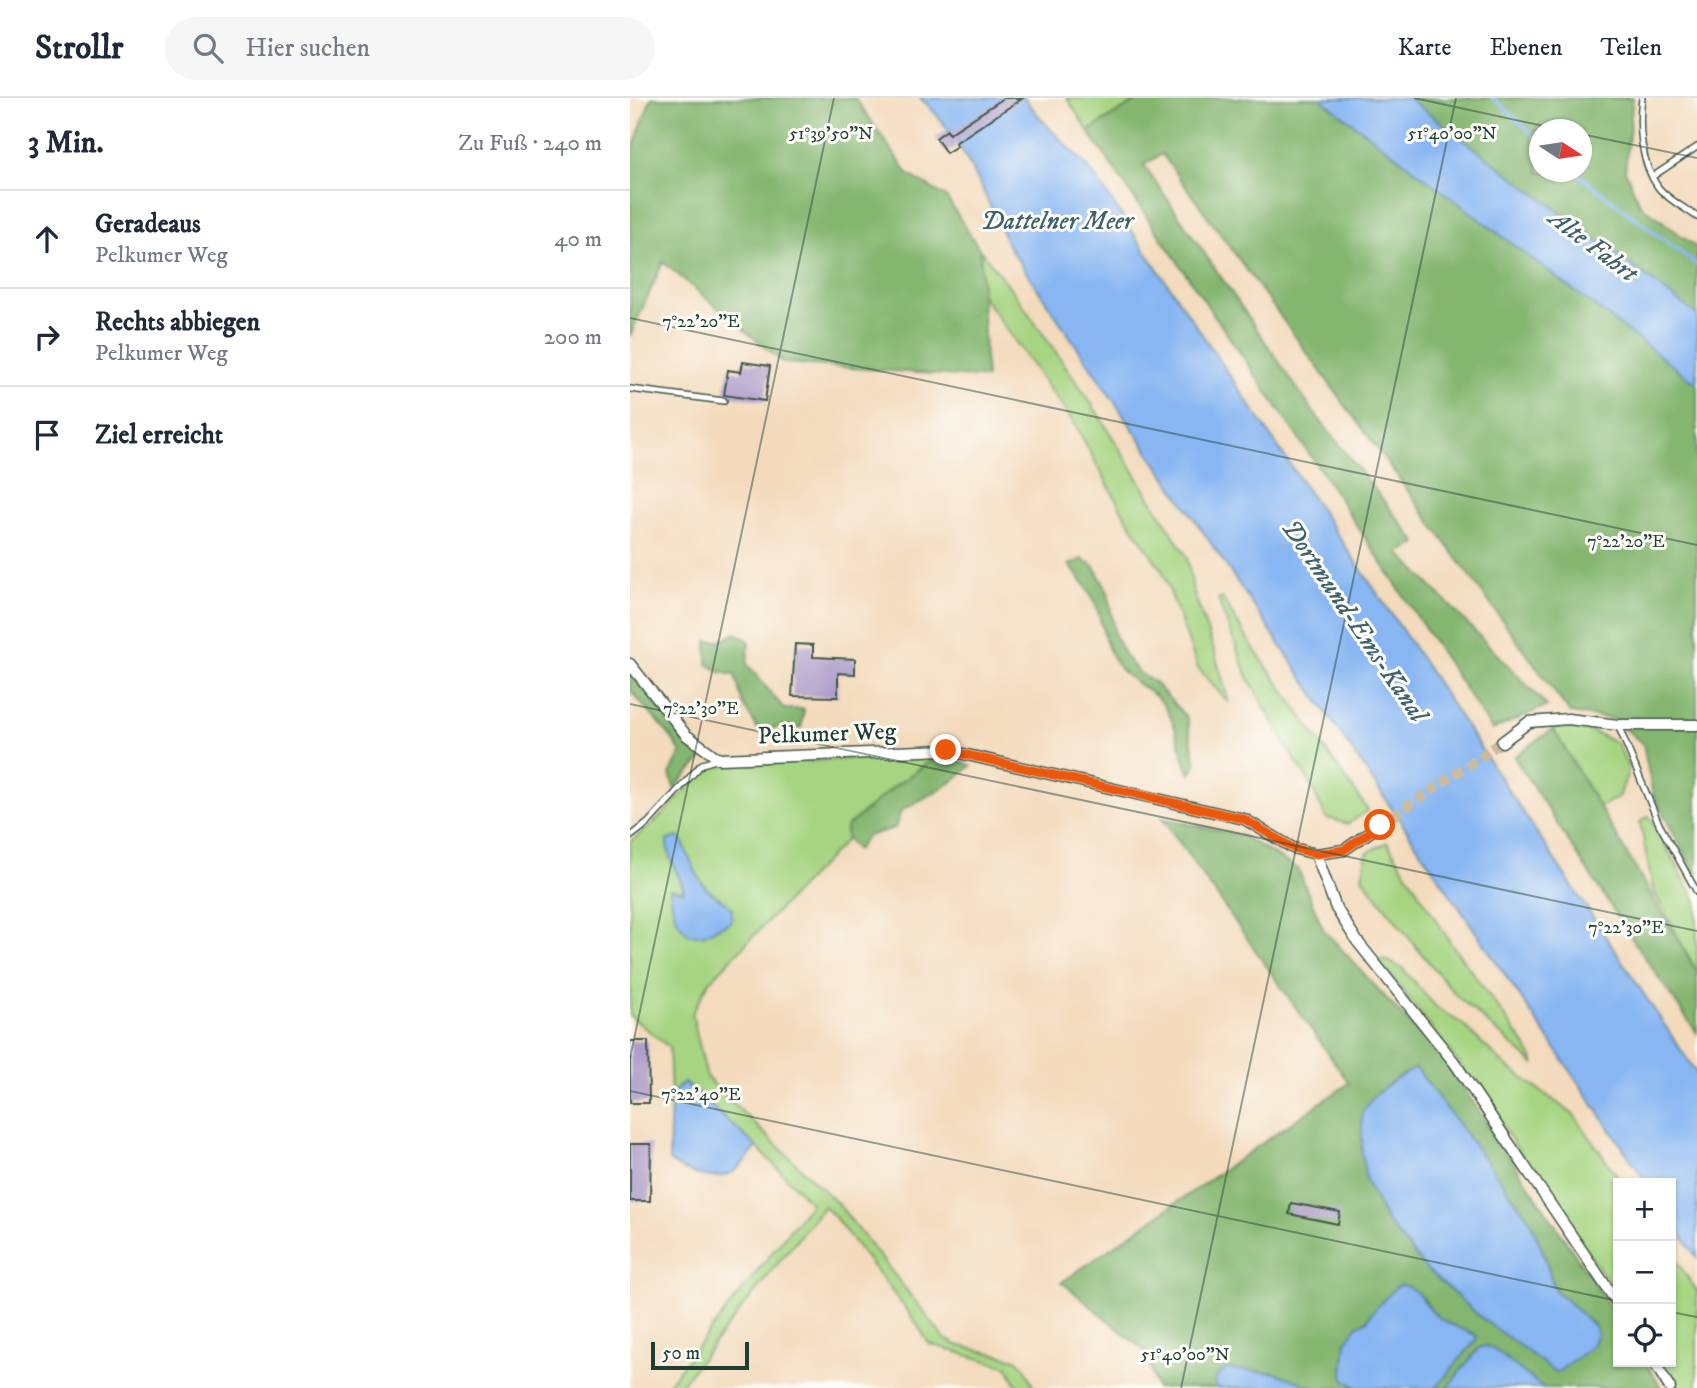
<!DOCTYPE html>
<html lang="de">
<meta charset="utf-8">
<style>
body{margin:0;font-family:"IM FELL DW Pica",serif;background:#f6f6f7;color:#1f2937}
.controls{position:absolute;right:21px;bottom:21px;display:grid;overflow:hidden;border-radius:0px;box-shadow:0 2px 5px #0004}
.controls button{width:63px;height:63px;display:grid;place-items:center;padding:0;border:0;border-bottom:2px solid #e0e1e3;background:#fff;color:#1f2937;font:35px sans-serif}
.compass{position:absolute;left:899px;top:21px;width:63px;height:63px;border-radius:50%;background:#fff;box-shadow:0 2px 5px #0004;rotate:102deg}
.scale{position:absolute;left:21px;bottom:18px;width:98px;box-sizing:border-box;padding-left:7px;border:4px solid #1f3d34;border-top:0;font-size:19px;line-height:24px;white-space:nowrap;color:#1f3d34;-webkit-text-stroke:5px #fdfcf7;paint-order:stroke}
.stop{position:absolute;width:21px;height:21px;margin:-16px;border:5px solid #ea580c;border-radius:50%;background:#fff}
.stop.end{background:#ea580c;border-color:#fff;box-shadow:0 2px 7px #0008}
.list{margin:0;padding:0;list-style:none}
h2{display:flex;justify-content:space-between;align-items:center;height:91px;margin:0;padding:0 28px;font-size:30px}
h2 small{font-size:23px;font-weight:400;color:#747a83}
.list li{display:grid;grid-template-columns:46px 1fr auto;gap:21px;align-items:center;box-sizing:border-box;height:98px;padding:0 28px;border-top:2px solid #e0e1e3}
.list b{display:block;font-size:26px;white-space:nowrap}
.list p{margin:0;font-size:23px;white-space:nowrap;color:#747a83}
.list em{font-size:23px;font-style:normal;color:#747a83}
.icon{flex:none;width:38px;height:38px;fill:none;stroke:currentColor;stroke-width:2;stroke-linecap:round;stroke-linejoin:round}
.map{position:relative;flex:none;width:1067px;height:1290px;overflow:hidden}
header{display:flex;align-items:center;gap:42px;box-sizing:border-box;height:98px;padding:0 35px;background:#fff;border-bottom:2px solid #e0e1e3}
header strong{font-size:33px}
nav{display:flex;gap:38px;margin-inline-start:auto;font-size:24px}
.search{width:490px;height:63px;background:#f6f6f7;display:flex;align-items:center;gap:18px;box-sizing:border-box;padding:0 24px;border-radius:38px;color:#747a83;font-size:26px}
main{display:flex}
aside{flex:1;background:#fff}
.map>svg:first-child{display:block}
.green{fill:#a6d481;stroke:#62885a;stroke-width:2}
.forest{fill:#84b66f;stroke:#527a52;stroke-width:2;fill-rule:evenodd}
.water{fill:#87b6f2;stroke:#537a93;stroke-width:2}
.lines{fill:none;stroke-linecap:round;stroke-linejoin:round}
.stream{stroke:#87b6f2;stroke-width:3.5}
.building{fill:#ae9dc9}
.minor-tunnel{stroke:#c9bba1;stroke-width:10;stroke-dasharray:10 5;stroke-linecap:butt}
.service-casing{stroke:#3f5548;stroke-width:8}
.minor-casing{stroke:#3f5548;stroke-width:13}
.service{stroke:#fff;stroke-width:5}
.minor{stroke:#fff;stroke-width:10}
.route{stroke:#ea580c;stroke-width:9}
.ticks{fill:none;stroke:#1f3d34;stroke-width:2;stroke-opacity:0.45}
.labels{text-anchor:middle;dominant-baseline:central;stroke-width:6;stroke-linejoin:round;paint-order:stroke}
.street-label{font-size:24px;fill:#1f3d34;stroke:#fdfcf7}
.water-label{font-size:26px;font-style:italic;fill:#3e616d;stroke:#fdfcf7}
.ticks-label{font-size:18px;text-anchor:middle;fill:#1f3d34;stroke:#fdfcf7;stroke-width:6;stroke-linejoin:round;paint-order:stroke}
</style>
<header>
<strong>Strollr</strong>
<div class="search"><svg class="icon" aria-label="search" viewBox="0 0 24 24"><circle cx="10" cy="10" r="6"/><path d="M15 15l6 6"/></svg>Hier suchen</div>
<nav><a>Karte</a><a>Ebenen</a><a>Teilen</a></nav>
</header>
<main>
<aside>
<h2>3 Min.<small>Zu Fuß · 240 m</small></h2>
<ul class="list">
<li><svg class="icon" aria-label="ahead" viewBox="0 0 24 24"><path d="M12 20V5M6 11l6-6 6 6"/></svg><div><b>Geradeaus</b><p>Pelkumer Weg</p></div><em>40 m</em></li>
<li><svg class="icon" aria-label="right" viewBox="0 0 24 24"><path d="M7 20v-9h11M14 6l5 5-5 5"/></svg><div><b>Rechts abbiegen</b><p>Pelkumer Weg</p></div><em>200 m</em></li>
<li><svg class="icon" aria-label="arrive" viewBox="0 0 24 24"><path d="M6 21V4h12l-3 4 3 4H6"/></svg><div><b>Ziel erreicht</b></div></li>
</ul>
</aside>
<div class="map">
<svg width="1067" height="1290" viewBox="0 0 1067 1290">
<rect width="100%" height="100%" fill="#fdfcf7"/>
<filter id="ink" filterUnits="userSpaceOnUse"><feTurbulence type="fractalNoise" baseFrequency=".0143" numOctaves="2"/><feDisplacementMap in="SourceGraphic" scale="14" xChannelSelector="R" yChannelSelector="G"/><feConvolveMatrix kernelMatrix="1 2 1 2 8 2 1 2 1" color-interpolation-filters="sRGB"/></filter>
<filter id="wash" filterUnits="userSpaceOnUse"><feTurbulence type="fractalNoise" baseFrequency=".00686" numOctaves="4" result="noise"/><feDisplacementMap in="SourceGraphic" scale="28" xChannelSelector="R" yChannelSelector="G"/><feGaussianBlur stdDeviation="1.57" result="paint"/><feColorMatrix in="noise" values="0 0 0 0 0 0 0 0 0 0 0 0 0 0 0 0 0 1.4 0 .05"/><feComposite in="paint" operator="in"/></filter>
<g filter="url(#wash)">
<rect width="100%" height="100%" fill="#f3dabc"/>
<path class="green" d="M437,0H511L458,33Z
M350,152L380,189L460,303L557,459L563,493L584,552L599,605L568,570L533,474L494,416L446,328L352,197Z
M592,500L622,548L738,712L718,726L696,720L679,683L658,651L618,579L588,502Z
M929,628L961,633L987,645L999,671L989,699L969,709L923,631Z
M311,656L266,687L216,729L217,741L79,884L62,916L77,980L209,1107L315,1241L327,1247L386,1261L395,1270L404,1290H388L378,1269L299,1246L285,1223L203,1117L194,1108L48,1290H35L181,1105L127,1049L54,984L41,997L39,949L0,918V744L26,723L75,671L98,667Z
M1019,718L1067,805V874L1023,792L1010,724Z
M757,744L820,844L898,951L905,967L826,897L787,850L732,779L737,755Z
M754,861L772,870L807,910L831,925L875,967L944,1017L992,1085H988V1197L828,964L750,864Z
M1041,1155L1067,1193V1290H1046L1030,1264H1041Z"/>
<path class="forest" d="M21,0H225L278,76L316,99L350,152L356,280L154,265L33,164L0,238V59Z
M511,0H690L1067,286V778L1023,697L1013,646L984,621L940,615L532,56L514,67L682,312L787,445L769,455L917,608L862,632L693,376L458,33Z
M778,0H1003L995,73L1010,106L1067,150V217ZM909,32H951V74H909Z
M452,461L464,468L478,494L485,538L495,558L508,574L524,584L557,620L566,666L560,676C549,653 548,627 533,606C522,591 499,584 488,568C475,550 475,537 469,517C464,498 452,482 439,467Z
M106,535L119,543L117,566L154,611H174L171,630L147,629L131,636L113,606L105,577L90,574L77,566V543H91Z
M0,575L71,662L44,690L40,676L51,655L42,640L0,592Z
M923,631L1067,874V935L998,835L884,659Z
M311,656L341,668L319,686L271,713L265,730L237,738L227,752L217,741L216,729L266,687Z
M532,720L611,737L668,771L693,831L821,971L986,1218L988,1221V1264H1015L1032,1290H914L862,1250L855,1248L849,1250L817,1290H806L843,1235C830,1233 814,1226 805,1216C799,1211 797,1204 792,1199C777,1186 770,1184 757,1200C751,1207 745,1212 740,1220C736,1224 730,1225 727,1230C715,1249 715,1252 713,1275L722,1288L728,1290H686L646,1275L596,1271L585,1281L586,1290H526L516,1254L432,1184L719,985ZM786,970L900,1122L914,1156L924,1191L964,1228L854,1222L794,1169L758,1125L732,1015C747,995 764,982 786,970Z"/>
<path class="water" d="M290,0H395C413,27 438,47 460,71L770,529L1067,976V1160L1041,1121V1085H1017L379,149C355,98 333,38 290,0Z
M690,0H778L1067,217V286Z
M50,739C59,755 63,775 76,790C84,798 95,801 102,811L101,824L72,837H60C45,825 42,811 40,791L54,793C50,774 37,762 37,742Z
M786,970L900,1122L914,1156L924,1191L964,1228L967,1235L963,1246L956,1253L928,1274L924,1273L854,1222L794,1169L758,1125L736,1083L732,1055V1015L744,998L765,981Z
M54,984L127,1049C120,1057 112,1068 103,1074C84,1085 55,1075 39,1063L41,997Z
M770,1187C788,1188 795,1208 807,1218C819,1228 834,1231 847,1238L846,1242L806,1290H728L715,1282L713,1275L716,1244L728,1227L738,1222L742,1214L766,1189Z
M855,1248L862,1250L914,1290H817L849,1250Z
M596,1271L646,1275L686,1290H586L585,1281Z"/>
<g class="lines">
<path class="stream" d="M863,0L909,42
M945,74L1067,167"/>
</g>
<g id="blocks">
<path class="building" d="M374,0H393L325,45L327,48L316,55L306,40L317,32L319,36Z
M113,264L140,268L135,303L94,297L98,272L111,274Z
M165,546L183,547V559L225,561V576L208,575V599L162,598Z
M0,943H18L19,1005H0Z
M0,1046H21L20,1103H0Z
M661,1105L710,1114L708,1126L659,1116Z"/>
</g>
</g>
<g filter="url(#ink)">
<use href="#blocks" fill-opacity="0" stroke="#3f5548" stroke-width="2"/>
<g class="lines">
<path class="minor-tunnel" d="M750,727L872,644"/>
<g class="service-casing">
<path id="service" d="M1012,0C1008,28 1011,66 1028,89C1037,101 1055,110 1067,119
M1022,79L1067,49
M0,291L94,303
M988,627L1029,726L1067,794
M0,739L18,725L72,666L89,661"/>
</g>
<g class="minor-casing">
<path id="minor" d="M0,566L56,637L89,661L316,652L614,721L663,750L686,756L714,752L750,727
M872,644L899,624L938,621L988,627H1067
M686,756L706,810L727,843L824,964L988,1206
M1024,1264L1040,1290"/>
</g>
<use href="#service" class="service"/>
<use href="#minor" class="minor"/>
</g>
</g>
<g class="lines" filter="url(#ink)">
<path class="route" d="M316,652L614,721L663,750L686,756L714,752L750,727"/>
</g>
<path class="ticks" d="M784,0L932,32M951,36L1067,60M0,220L1067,447M0,606L1067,833M0,960L204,0M0,993L988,1203M1041,1214L1067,1219M551,1290L826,0"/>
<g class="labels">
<g class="street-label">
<text transform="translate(197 636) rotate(-2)">Pelkumer Weg</text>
</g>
<g class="water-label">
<text x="427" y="123">Dattelner Meer</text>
<text transform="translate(963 148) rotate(37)">Alte Fahrt</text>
<text transform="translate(724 523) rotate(56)">Dortmund-Ems-Kanal</text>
</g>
</g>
<g class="ticks-label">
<text x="201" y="41">51°39'50"N</text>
<text x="822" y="41">51°40'00"N</text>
<text x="71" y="229">7°22'20"E</text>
<text x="996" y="449">7°22'20"E</text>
<text x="71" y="616">7°22'30"E</text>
<text x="996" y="835">7°22'30"E</text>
<text x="71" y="1002">7°22'40"E</text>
<text x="555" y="1262">51°40'00"N</text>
</g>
</svg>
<div class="controls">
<button>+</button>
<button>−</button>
<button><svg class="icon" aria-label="locate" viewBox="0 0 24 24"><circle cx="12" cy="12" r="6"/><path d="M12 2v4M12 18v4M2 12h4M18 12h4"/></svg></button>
</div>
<svg class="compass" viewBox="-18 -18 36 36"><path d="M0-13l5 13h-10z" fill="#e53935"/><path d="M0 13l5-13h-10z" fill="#747a83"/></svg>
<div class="scale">50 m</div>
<div class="stop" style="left:750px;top:727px"></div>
<div class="stop end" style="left:316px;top:652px"></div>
</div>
</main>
